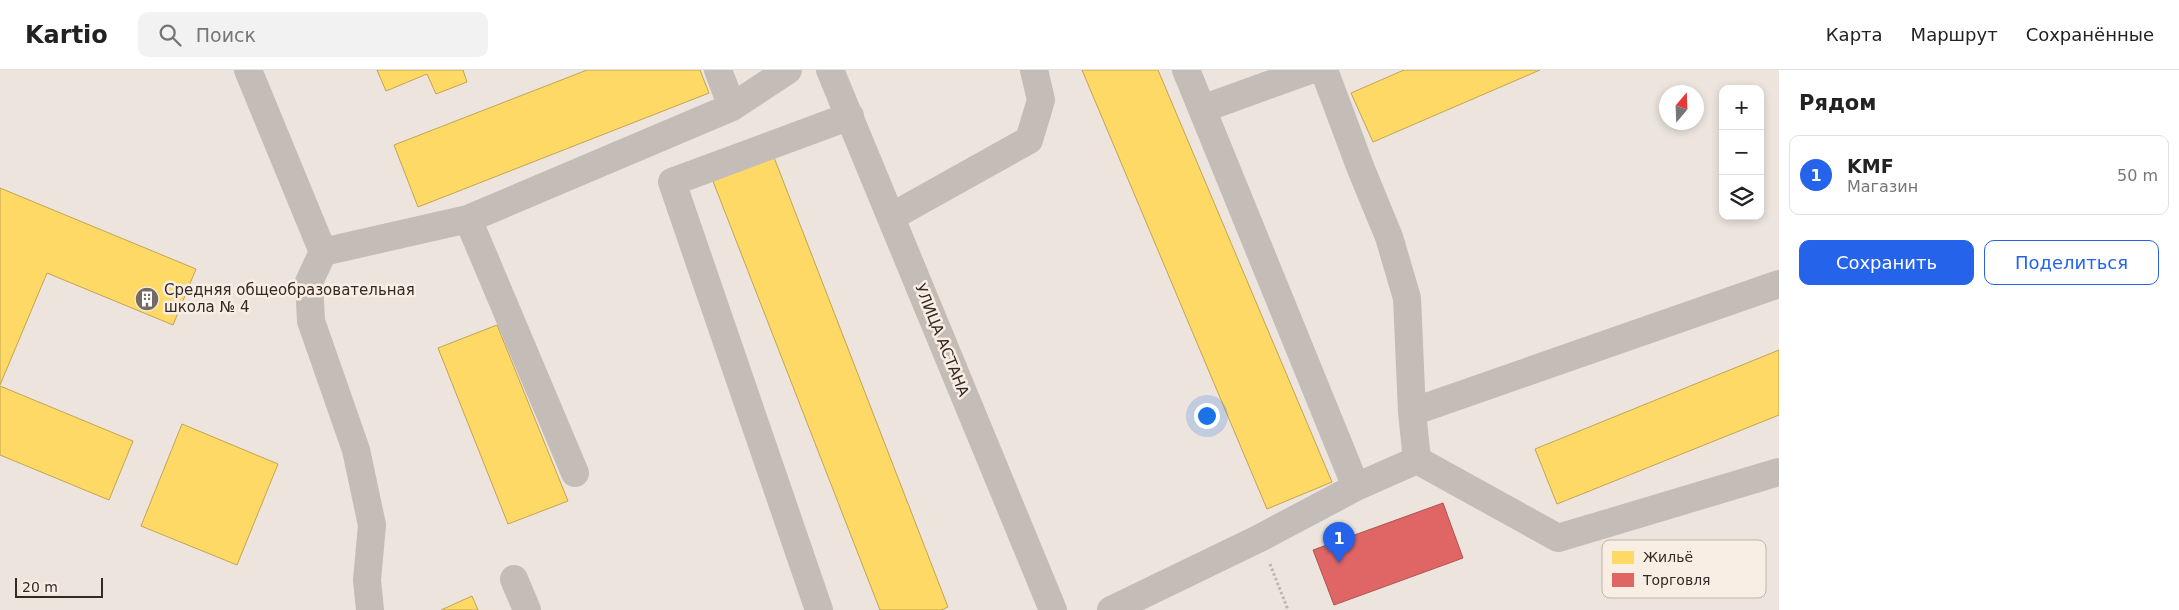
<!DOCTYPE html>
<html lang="ru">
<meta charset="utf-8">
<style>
body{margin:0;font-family:"DejaVu Sans",sans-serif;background:#f2f2f2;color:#222}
.controls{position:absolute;right:15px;top:15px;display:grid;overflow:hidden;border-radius:10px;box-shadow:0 2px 8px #0003}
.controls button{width:45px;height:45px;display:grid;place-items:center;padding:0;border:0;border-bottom:1px solid #e0e0e0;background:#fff;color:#222;font:25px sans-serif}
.compass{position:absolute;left:1659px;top:15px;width:45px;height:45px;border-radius:50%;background:#fff;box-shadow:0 2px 8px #0003;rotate:19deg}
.scale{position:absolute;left:15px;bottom:12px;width:88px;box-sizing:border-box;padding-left:5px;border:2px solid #352926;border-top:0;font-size:14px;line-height:18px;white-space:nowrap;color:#352926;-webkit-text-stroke:4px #f9eee4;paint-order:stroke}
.you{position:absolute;left:1206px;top:345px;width:18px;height:18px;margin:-12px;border:4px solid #fff;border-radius:50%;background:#1a73e8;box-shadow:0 0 0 8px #1a73e833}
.badge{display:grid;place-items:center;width:32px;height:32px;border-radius:50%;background:#2563eb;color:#fff;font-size:16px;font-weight:700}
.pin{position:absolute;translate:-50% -41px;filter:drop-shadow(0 1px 2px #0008)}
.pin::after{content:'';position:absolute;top:26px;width:18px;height:15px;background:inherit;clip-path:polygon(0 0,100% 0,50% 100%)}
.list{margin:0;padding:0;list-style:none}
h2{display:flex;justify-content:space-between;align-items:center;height:65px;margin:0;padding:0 20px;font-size:21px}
h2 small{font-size:16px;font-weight:400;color:#767676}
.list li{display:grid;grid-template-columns:32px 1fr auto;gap:15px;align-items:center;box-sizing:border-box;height:80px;margin:0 10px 10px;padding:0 10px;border:1px solid #e0e0e0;border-radius:10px}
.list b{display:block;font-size:19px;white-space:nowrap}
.list p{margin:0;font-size:16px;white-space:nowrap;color:#767676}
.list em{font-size:16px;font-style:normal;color:#767676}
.actions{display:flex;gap:10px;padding:15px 20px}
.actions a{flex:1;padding:11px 0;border:1px solid #2563eb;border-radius:10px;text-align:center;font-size:18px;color:#2563eb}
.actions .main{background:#2563eb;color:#fff}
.icon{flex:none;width:28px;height:28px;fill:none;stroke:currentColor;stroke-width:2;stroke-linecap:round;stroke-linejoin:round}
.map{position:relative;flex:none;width:1779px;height:540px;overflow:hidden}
header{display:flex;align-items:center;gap:30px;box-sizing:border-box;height:70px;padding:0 25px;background:#fff;border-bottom:1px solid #e0e0e0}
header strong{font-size:24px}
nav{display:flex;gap:28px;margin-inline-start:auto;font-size:18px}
.search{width:350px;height:45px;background:#f2f2f2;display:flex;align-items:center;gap:12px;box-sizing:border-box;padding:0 18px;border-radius:10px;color:#767676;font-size:19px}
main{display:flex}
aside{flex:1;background:#fff}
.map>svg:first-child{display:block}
.homes{fill:#ffd966;stroke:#c2a453}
.shops{fill:#e06666;stroke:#ad5453}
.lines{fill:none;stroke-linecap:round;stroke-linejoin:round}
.path{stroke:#bdb5b0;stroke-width:3;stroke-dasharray:2.5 2.5;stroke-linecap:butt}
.minor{stroke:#c4bcb7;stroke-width:28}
.labels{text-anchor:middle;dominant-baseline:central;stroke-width:5;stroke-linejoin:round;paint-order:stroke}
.poi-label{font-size:15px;fill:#352926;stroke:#f9eee4;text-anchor:start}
.street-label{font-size:15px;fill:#352926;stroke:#f9eee4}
.key{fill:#f9eee4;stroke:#beb3ab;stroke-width:1}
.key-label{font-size:14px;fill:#352926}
</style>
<header>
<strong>Kartio</strong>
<div class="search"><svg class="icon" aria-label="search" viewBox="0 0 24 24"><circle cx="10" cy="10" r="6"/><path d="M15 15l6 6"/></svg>Поиск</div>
<nav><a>Карта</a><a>Маршрут</a><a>Сохранённые</a></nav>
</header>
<main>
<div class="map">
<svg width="1779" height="540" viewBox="0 0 1779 540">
<rect width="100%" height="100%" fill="#ece4dd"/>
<path class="homes" d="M377,0H463L467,12L436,24L427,4L386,21Z
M587,0H700L709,23L418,137L394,75Z
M1082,0H1158L1332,412L1267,439Z
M1404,0H1540L1373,72L1351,23Z
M770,77L948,537L941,540H880L709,101Z
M0,118L196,199L173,255L47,203L0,315Z
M497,255L568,431L508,454L438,278Z
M1779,280V345L1557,434L1535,379Z
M0,316L133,371L109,430L0,385Z
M182,354L278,394L237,495L141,456Z
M472,526L478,540H441Z"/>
<path class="shops" d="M1443,433L1463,488L1334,535L1313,480Z"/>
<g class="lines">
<path class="path" d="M1270,494L1288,540"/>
<path class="minor" d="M248,0L323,182L309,212L311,251L356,380L372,455L367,510L370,540
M718,0L732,37
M830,0L1053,540
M1186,0L1202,39
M1310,0L1202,39L1356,417
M1324,0L1361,99L1389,167L1407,228L1412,342L1417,390
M891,147L1029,70L1041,30L1034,0
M468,149L575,403
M323,182L468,149L732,37L788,0
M1412,342L1779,214
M514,509L527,540
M819,540L672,112L850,46
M1111,540L1260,468L1356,417L1417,390L1558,468L1779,402"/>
</g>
<defs>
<g id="building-disc" transform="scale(1.25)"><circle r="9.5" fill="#756a66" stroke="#f9eee4"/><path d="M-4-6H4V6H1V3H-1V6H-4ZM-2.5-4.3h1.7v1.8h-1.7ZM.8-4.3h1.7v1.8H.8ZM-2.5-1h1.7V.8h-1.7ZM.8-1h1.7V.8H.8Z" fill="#fff"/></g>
</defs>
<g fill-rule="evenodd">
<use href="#building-disc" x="147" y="229"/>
</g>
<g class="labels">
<g class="poi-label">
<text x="164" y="220">Средняя общеобразовательная<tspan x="164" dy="17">школа № 4</tspan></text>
</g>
<g class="street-label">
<text transform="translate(942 270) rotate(68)">УЛИЦА АСТАНА</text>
</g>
</g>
<rect x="1602" y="470" width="164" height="58" rx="8" class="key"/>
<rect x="1612" y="481" width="22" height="13" fill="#ffd966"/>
<rect x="1612" y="503" width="22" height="14" fill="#e06666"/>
<g class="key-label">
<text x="1643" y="492">Жильё</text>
<text x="1643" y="515">Торговля</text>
</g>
</svg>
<div class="controls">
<button>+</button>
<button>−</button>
<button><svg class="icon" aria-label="layers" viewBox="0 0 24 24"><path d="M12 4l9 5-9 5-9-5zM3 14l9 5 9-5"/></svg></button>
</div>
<svg class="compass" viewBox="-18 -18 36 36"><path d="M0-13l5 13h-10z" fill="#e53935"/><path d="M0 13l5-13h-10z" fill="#767676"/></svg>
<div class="scale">20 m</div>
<div class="you"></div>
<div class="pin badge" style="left:1339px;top:493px">1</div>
</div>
<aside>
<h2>Рядом<small></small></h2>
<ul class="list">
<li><span class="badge">1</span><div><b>KMF</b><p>Магазин</p></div><em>50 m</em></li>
</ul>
<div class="actions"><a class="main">Сохранить</a><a>Поделиться</a></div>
</aside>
</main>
